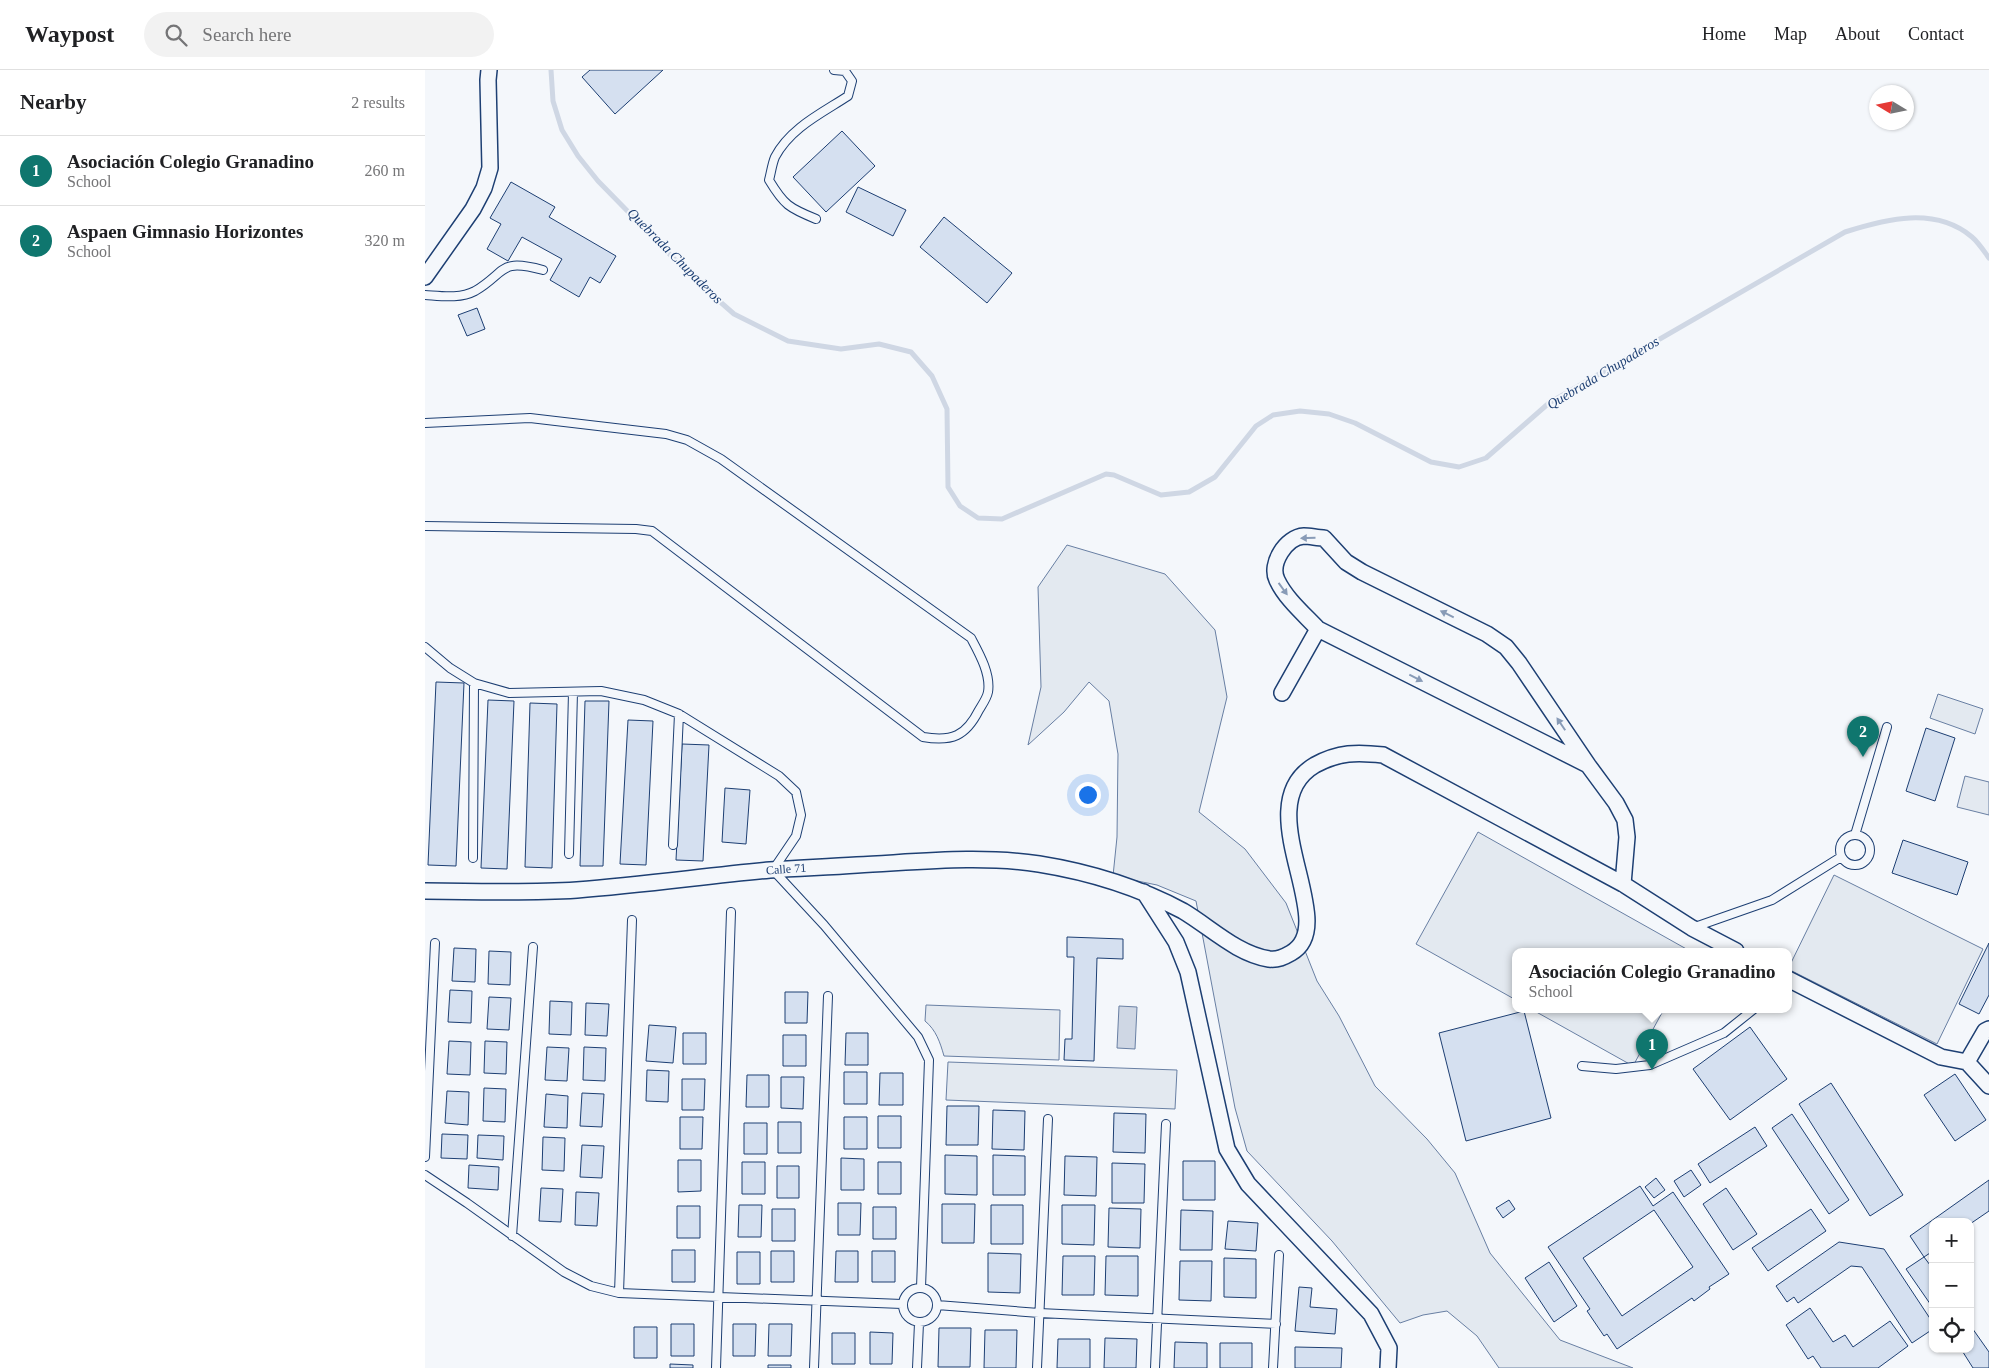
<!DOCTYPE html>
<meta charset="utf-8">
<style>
body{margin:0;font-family:Georgia,serif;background:#f2f2f2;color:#202124}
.controls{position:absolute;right:15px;bottom:15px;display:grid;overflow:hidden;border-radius:10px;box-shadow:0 1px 4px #0004}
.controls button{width:45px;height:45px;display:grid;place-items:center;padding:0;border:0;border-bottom:1px solid #e0e0e0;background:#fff;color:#202124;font:25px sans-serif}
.compass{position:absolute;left:1444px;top:15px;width:45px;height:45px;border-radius:50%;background:#fff;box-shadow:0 1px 4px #0004;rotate:280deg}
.you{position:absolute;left:662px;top:724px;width:18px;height:18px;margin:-12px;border:4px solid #fff;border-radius:50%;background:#1a73e8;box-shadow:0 0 0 8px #1a73e833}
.badge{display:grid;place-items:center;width:32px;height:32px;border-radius:50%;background:#0f766e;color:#fff;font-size:16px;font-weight:700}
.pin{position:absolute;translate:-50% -41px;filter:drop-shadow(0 1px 2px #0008)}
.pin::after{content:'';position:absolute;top:26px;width:18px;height:15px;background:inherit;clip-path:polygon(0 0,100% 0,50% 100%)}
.popup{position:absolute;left:1087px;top:878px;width:280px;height:65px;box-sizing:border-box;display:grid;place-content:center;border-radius:10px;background:#fff;filter:drop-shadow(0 1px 4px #0005);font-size:16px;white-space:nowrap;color:#757577}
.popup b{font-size:19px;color:#202124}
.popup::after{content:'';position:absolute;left:50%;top:100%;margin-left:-10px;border:10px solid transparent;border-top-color:#fff}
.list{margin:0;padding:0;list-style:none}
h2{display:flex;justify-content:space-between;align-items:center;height:65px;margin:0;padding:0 20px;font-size:21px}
h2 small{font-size:16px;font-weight:400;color:#757577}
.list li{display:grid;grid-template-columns:32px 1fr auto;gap:15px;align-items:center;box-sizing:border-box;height:70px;padding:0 20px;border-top:1px solid #e0e0e0}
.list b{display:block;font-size:19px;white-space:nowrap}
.list p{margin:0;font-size:16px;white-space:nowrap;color:#757577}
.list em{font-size:16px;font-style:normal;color:#757577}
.icon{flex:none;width:28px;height:28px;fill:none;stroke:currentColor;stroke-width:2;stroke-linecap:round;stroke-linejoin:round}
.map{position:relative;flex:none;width:1564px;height:1298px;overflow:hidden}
header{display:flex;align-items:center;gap:30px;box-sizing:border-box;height:70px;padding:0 25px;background:#fff;border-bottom:1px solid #e0e0e0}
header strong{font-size:24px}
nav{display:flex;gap:28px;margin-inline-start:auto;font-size:18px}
.search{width:350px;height:45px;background:#f2f2f2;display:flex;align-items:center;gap:12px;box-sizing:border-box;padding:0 18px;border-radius:28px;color:#757577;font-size:19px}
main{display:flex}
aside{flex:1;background:#fff}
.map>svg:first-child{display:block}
.green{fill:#e3e9f0;stroke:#687fa3}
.water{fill:#cfd7e4;stroke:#687fa3}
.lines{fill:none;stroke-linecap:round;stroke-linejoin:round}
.stream{stroke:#cfd7e4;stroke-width:5}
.building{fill:#d5e0f0;stroke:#1d3f73;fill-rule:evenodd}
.lane-casing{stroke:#1d3f73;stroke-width:10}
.street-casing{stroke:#1d3f73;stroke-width:18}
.lane{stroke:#f4f7fb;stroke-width:8}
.street{stroke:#f4f7fb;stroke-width:15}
.oneway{fill:#889bb7}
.labels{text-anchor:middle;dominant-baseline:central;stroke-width:4;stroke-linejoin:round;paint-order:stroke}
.street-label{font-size:12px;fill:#1d3f73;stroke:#f4f7fb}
.water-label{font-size:14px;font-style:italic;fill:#1d3f73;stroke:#f4f7fb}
</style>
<header>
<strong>Waypost</strong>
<div class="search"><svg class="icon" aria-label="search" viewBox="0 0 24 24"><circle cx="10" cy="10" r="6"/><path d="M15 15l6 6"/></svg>Search here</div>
<nav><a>Home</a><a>Map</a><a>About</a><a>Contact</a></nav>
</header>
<main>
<aside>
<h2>Nearby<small>2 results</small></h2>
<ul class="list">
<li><span class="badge">1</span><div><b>Asociación Colegio Granadino</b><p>School</p></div><em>260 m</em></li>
<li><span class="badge">2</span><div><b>Aspaen Gimnasio Horizontes</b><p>School</p></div><em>320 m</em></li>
</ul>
</aside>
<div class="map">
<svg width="1564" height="1298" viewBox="0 0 1564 1298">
<rect width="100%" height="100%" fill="#f4f7fb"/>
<path class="green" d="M642,475L740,504L790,560L802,627L774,742L820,779L861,833L892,911L914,946L950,1016L1002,1069L1030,1103L1065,1183L1135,1270L1208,1298H1074L1052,1266L1022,1241L998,1245L975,1253L907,1171L822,1081L810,1038L771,831L732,815L688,806L692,767L693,684L684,631L664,612L639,642L603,675L616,617L613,517Z
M1513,624L1558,639L1550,664L1505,648Z
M1540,706L1564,712V745L1532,737Z
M1053,762L1265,881H1091V930L991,874Z
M1409,805L1558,879L1512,974L1363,899Z
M501,935L635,940L634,990L519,986C515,972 511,960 500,951Z
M1106,939H1239L1208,996Z
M523,992L752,1000L750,1039L521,1030Z"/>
<path class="water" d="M694,936L712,937L710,979L692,978Z"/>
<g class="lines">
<path class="stream" d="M126,0L128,31L137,60L153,86L173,111L269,209L309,244L363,271L416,279L454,274L486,282L507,306L522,339L523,417L535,436L553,448L577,449L681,404L689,405L736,425L764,422L790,407L831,356L848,345L875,341L904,344L930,353L1006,392L1034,397L1061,388L1124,333L1420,162C1461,149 1510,136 1547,167C1553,172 1559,181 1564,188"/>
</g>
<path class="building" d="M165,0H238L190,44L157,7Z
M417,61L450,96L401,142L368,107Z
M86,112L130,137L124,147L191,186L175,213L165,207L154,227L125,210L137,189L97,167L83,191L62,179L76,154L65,148Z
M433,117L481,140L468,166L421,142Z
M519,147L587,203L562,233L495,177Z
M52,238L60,259L42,266L33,245Z
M11,612L39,613L31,796L3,795Z
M63,630L89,631L82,799L56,798Z
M160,631H184L178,796H155Z
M105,633L132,634L127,798L100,797Z
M203,650L228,651L221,795L195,794Z
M1501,658L1530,668L1510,731L1481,721Z
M257,674L284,675L278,791L251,790Z
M300,718L325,720L321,774L297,772Z
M1478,770L1543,792L1532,825L1467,803Z
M642,867L698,869V889L672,888L669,991L639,990L640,969H647L649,887H642Z
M1564,873V925L1554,944L1534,934Z
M29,878L51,879L50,912L27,911Z
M64,881L86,882L85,915L63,914Z
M25,920L47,921L46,953L23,952Z
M360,922H383L382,953H360Z
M64,927L86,928L84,960L62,959Z
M125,931L147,932L146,965L124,964Z
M161,933L184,934L182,966L160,965Z
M1099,941L1126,1048L1041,1071L1014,963Z
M224,955L251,957L248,993L221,991Z
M1325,957L1362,1009L1305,1050L1268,999Z
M258,963H281V994H258Z
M421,963H443V995H420Z
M358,965H381V996H358Z
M24,971L46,972L45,1005L22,1004Z
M60,971L82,972L81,1004L59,1003Z
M122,977L144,978L142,1011L120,1010Z
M159,977L181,978L180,1011L158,1010Z
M222,1000L244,1001L243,1032L221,1031Z
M419,1002H442V1034H419Z
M455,1003H478V1035H454Z
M1530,1004L1561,1050L1530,1071L1499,1025Z
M322,1005H344V1037H321Z
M356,1007H379L378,1039L356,1038Z
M257,1009H280L279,1040H257Z
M1406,1013L1478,1125L1445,1146L1374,1034Z
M59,1018L81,1019L80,1052L58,1051Z
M22,1021L44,1022L43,1055L20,1053Z
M157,1023L179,1024L177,1057L155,1056Z
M121,1024L143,1026L142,1058L119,1057Z
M522,1036H554L553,1075H521Z
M568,1040L600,1041L599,1080L567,1079Z
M689,1043L721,1044L720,1083L688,1082Z
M1367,1044L1424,1130L1404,1144L1347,1058Z
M453,1046H476V1078H453Z
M255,1047H278L277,1079H255Z
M419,1047H442V1079H419Z
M353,1052H376V1083H353Z
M319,1053H342V1084H319Z
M1330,1057L1342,1076L1285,1113L1273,1094Z
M17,1064L43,1065L42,1089L16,1088Z
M53,1065L79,1066L78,1090L52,1088Z
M118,1067L140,1068L139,1101L117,1100Z
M157,1075L179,1076L177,1108L155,1107Z
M520,1085L552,1086V1125L520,1124Z
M568,1085L600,1086V1125H568Z
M640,1086L672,1087L671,1126L639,1125Z
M416,1088L439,1089V1120H416Z
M253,1090H276V1121L253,1122Z
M758,1091H790V1130H758Z
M317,1092H340V1124H317Z
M453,1092H476V1124H453Z
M687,1093L720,1094L719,1133H687Z
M44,1095L74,1097L73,1120L43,1118Z
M352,1096H374V1128H352Z
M1266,1100L1276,1115L1259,1127L1249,1111Z
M1231,1108L1240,1120L1229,1128L1220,1117Z
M1564,1110V1141L1545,1154V1152H1508V1181L1499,1187L1485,1166Z
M1215,1116L1228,1136L1248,1122L1304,1204L1284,1217L1285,1219L1269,1231L1267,1228L1192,1279L1182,1264L1179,1266L1162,1241L1165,1239L1123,1177ZM1229,1140L1268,1197L1197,1246L1158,1188Z
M116,1118L138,1119L136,1152L114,1151Z
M1301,1118L1332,1164L1308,1180L1278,1134Z
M151,1122L174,1123L172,1156L150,1155Z
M1084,1130L1090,1139L1078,1148L1071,1138Z
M413,1133H436L435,1165H413Z
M517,1134H550L549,1173H517Z
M314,1135H337L336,1167H313Z
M566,1135H598V1174H566Z
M637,1135H670L669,1175L637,1174Z
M252,1136H275V1168H252Z
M448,1137H471V1169H448Z
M684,1138L716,1139L715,1178L683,1177Z
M347,1139H370V1171H347Z
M1386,1139L1401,1161L1343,1201L1327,1178Z
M756,1140L788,1141L787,1180H755Z
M803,1151L833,1153L831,1181L800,1179Z
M1414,1172L1459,1179L1508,1253V1259L1487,1273L1437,1197L1426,1196L1373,1233L1369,1227L1362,1232L1351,1216Z
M247,1180H270V1212H247Z
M346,1181H369V1212H346Z
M411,1181H433V1212H410Z
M447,1181H470V1212H447Z
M312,1182H335V1214H312Z
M563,1183L596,1184L595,1223L563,1222Z
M638,1186H670L669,1225H637Z
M681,1186H713V1226L680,1225Z
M1499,1187L1508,1199V1238L1481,1199Z
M799,1188L831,1189V1228L799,1227Z
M755,1191H787L786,1231L754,1230Z
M1124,1192L1152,1236L1129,1252L1100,1208Z
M874,1217L887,1218L885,1237L912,1239L910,1264L870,1261Z
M1385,1238L1408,1272L1420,1265L1428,1277L1465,1251L1483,1276L1453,1298H1396L1388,1286L1383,1289L1361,1255Z
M246,1254H269V1286H246Z
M308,1254H331L330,1286H308Z
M344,1254H367L366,1286H343Z
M1545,1255L1564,1282V1298H1548L1536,1279H1545Z
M209,1257H232V1288H209Z
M514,1258H546L545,1297H513Z
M560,1260H592L591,1298H559Z
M445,1262L468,1263L467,1294H445Z
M407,1263H430V1294H407Z
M680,1268L712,1269L711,1298H679Z
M633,1269H665V1298H632Z
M750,1272L782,1273V1298H749Z
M795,1273H827V1298H795Z
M870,1277L917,1278L916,1298H870Z
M245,1294L268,1295V1298H245Z
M343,1295H366V1298H343Z"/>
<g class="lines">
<g class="lane-casing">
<path id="lane" d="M391,149C364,138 359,135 344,110C346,103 347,94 350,87C365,58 397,43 423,26L427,11L420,1L409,0
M0,225C16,226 35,229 50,221C82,202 73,188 118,200
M0,353L105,348L241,364L262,370L296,389L546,568C554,583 566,604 563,622C562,628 557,635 554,640C541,666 527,672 498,667L227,461L211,459L0,456
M0,577L25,598L49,613L84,623L176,621L219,630L254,644L354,706L371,722L376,745L371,766L348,800L399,855L493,967L504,990L496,1218
M1415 780a15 15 0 1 1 30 0a15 15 0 1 1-30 0Z
M1430,765L1462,657
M248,775L254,644
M144,784L148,622
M48,788L49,613
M1267,858L1347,830L1416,787
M1157,996L1191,999L1225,995L1299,963L1329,939
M0,1087L10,873
M0,1105L42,1133L139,1202L166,1216L194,1223L477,1234
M87,1166L108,877
M478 1235a17 17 0 1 1 34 0a17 17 0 1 1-34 0Z
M194,1223L207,850
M512,1235L614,1243L851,1254
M291,1298L306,842
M389,1298L403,926
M492,1298L494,1253
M612,1298L623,1049
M730,1298L741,1054
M848,1298L854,1185"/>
</g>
<g class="street-casing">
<path id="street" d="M0,207L48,139L59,118L65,98L63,10L64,0
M857,623L893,559
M1163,695L893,559C879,544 861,529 852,510C844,494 861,467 879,466C885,466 893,468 899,468L921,492L937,502L1062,564L1081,577L1094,593L1163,695L1191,733L1200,750L1202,767L1198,814
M0,821C51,822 102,823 152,820C217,815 281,806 345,800C374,798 403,797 432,795C493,792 554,785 614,794C664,802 713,817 758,841C785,857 812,884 844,889C853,890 859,887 866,883C918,854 820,736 890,695C914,682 932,682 958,685L1198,814L1267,858L1311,881
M719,822L751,872L763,902L802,1079L823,1114L946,1244L964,1278L963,1298
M1363,909L1516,987L1542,992
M1564,959L1560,961L1542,992L1564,1016"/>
</g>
<use href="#lane" class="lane"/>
<use href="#street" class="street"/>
</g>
<defs><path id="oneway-solid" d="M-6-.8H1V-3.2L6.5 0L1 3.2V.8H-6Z" transform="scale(1.25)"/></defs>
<g class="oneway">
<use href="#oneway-solid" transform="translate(883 468) rotate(179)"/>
<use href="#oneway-solid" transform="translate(858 519) rotate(54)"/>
<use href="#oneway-solid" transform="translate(1022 544) rotate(-154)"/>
<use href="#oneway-solid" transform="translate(991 608) rotate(27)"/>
<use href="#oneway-solid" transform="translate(1136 654) rotate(-124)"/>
</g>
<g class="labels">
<g class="street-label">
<text transform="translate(361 799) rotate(-4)">Calle 71</text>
</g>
<g class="water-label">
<text transform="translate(250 186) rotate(45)">Quebrada Chupaderos</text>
<text transform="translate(1178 303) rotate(-31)">Quebrada Chupaderos</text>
</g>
</g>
</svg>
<div class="controls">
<button>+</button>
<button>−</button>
<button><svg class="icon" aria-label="locate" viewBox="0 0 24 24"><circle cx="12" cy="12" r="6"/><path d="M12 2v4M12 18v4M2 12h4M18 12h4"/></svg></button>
</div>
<svg class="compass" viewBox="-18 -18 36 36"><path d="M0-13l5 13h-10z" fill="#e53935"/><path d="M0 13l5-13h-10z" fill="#757577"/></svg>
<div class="you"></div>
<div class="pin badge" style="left:1227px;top:1000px">1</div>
<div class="popup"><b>Asociación Colegio Granadino</b>School</div>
<div class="pin badge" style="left:1438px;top:687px">2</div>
</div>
</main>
